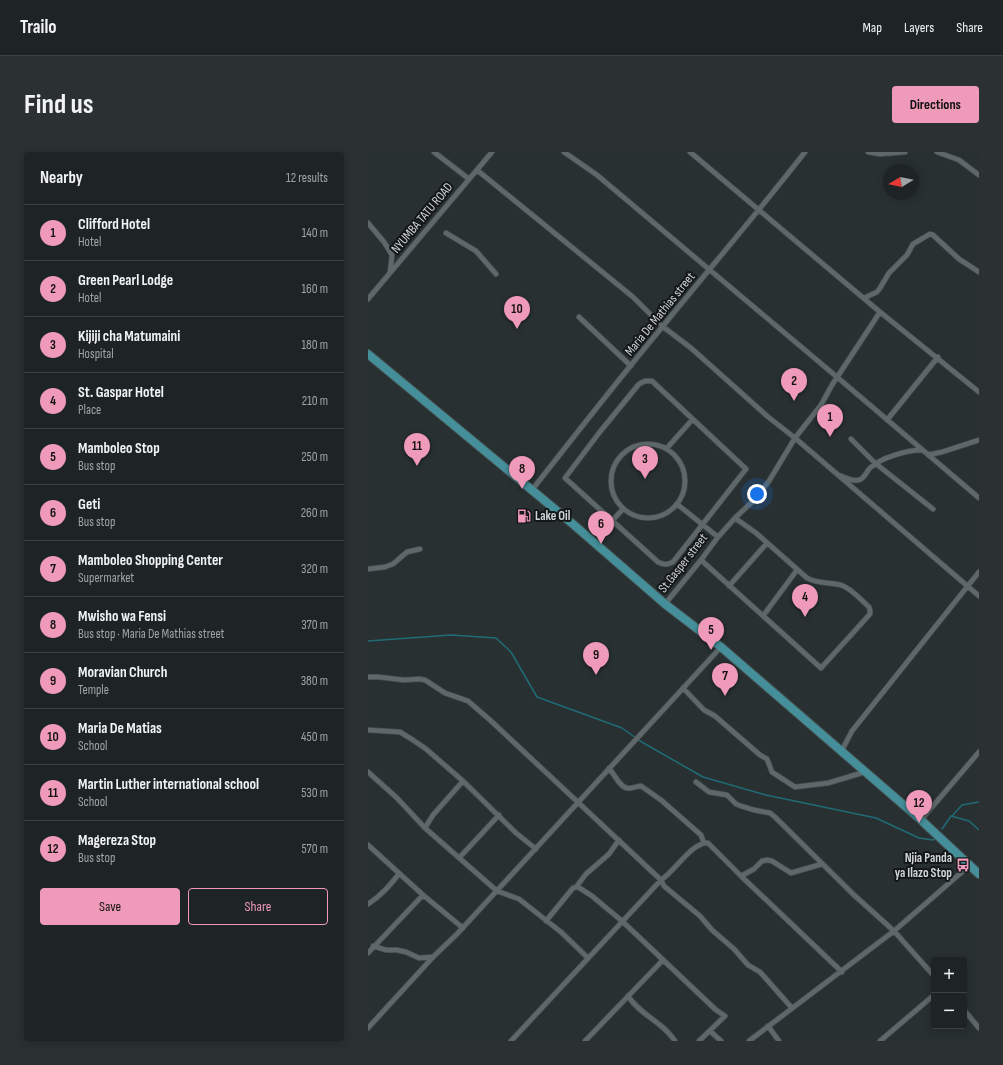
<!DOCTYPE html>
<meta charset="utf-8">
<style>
body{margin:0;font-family:"Sofia Sans Condensed",sans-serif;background:#2b3032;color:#f1f3f6}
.controls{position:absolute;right:12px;bottom:12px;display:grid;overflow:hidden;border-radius:4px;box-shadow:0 2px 10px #0003}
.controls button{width:36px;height:36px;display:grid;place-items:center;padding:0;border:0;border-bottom:1px solid #3c4143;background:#1e2426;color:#f1f3f6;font:20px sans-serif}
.compass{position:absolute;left:515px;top:12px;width:36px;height:36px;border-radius:50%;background:#1e2426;box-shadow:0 2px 10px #0003;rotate:260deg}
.you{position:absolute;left:389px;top:342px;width:14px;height:14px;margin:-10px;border:3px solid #fff;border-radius:50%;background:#1a73e8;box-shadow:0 0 0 6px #1a73e833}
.badge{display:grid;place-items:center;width:26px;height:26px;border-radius:50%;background:#ef9ab8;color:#111;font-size:13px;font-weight:700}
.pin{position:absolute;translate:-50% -33px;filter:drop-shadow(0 1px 2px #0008)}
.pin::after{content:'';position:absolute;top:21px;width:14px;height:12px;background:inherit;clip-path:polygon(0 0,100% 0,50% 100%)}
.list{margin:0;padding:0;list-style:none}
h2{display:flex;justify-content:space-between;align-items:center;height:52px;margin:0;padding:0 16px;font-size:17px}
h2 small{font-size:13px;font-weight:400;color:#a1a4a7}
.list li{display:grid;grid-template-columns:26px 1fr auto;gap:12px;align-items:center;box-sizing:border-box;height:56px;padding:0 16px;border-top:1px solid #3c4143}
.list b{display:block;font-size:15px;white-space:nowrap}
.list p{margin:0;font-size:13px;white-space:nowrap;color:#a1a4a7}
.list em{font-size:13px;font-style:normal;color:#a1a4a7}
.actions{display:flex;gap:8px;padding:12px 16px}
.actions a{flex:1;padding:9px 0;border:1px solid #ef9ab8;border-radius:4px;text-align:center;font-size:14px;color:#ef9ab8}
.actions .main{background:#ef9ab8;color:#111}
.map{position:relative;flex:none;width:611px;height:889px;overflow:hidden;border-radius:4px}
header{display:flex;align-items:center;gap:24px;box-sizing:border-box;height:56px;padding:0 20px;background:#1e2426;border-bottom:1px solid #3c4143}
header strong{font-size:19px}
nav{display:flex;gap:22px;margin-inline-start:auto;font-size:14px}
.intro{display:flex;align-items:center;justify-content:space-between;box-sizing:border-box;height:96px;padding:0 24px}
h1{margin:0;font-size:28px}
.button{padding:10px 18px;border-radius:4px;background:#ef9ab8;color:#111;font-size:14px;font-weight:700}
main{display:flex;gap:24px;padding:0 24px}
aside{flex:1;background:#1e2426;border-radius:4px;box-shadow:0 2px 10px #0003}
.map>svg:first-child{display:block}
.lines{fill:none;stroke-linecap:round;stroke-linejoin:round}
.stream{stroke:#206c76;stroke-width:1.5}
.minor-casing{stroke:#464d4e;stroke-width:6}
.trunk-casing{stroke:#464d4e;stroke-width:10}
.minor{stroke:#5e6769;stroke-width:4.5}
.trunk{stroke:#448f99;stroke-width:8}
.labels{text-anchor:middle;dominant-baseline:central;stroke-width:4;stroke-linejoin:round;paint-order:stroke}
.street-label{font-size:13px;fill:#d0d5d6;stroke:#141718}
.poi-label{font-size:13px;font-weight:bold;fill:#d0d5d6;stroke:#141718;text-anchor:start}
</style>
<header>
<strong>Trailo</strong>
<nav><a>Map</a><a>Layers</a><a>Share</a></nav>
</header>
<div class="intro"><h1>Find us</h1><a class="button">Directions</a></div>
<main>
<aside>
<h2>Nearby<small>12 results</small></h2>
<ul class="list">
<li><span class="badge">1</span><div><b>Clifford Hotel</b><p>Hotel</p></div><em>140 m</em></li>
<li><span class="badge">2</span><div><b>Green Pearl Lodge</b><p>Hotel</p></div><em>160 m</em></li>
<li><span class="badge">3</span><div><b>Kijiji cha Matumaini</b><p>Hospital</p></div><em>180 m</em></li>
<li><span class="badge">4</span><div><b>St. Gaspar Hotel</b><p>Place</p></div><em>210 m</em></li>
<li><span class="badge">5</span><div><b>Mamboleo Stop</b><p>Bus stop</p></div><em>250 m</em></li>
<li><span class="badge">6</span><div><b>Geti</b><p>Bus stop</p></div><em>260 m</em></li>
<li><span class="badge">7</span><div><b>Mamboleo Shopping Center</b><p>Supermarket</p></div><em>320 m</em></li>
<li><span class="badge">8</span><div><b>Mwisho wa Fensi</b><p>Bus stop · Maria De Mathias street</p></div><em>370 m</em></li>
<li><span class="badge">9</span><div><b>Moravian Church</b><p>Temple</p></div><em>380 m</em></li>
<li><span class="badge">10</span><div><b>Maria De Matias</b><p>School</p></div><em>450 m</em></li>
<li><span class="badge">11</span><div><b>Martin Luther international school</b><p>School</p></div><em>530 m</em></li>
<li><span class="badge">12</span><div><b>Magereza Stop</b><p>Bus stop</p></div><em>570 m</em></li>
</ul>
<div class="actions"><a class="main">Save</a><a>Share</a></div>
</aside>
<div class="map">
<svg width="611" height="889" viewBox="0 0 611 889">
<rect width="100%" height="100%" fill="#283032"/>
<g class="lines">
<path class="stream" d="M0,489L83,483L128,486L143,500L169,545L254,576L272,589L335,625L398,643L508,666L551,686L565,688L567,686
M584,664L594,653L611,650
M574,677L583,664L601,669L611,678"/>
<g class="minor-casing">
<path id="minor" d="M66,0L101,27
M196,0L229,23L469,225L611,346
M322,0L512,160L611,240
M500,0L512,2L537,0
M569,0L591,8L611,23
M109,18L265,145L294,174L323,196L399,264L427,286L611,444
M0,71L16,90L24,103L22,121
M78,81L108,99L128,122
M496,146L509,140L512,136L521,121L539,103L545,92L562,82L565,83L591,107L611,120
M0,147L124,0
M211,165L263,214
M277,229H284L378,317L305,410C299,413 296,413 290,410L197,326L231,281L271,232Z
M453,253L461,263
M519,268L570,205
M483,287L507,311L565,357
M243 329a37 37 0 1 1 74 0a37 37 0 1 1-74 0Z
M299,296L324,268
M560,303L574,300L611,288
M470,323C477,325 484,330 491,328C497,326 498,320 502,316C512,306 539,298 554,298
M164,338C207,283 250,228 295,174C342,116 391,59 437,0
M309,352L350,385
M244,369L255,357
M333,408L453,516L502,462V458L501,455C493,448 483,436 473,433C462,430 449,432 439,426L388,381L367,366
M0,417L17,415L25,412L39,400L52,397
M361,434L399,391
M297,452L333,408L350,385L367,366L384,350L401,329L427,286L453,253L464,233L512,160
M395,464L429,418
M0,525H11L36,528L51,527L57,528L77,541L100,549L122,568L293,728C306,720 325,689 340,691L373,724L474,820
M315,536L336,558L347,564L392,603L399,607L404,620L427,635L460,631L497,620
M0,578L32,580L45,588L58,597L95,629L148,681L168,697
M473,600L484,579L611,420
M241,616C246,622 252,635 259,636C263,637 269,634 273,634L293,648L333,683L336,691
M0,620L29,646L57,676L129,739L151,747L193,780L220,806
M328,630L341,640L359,643L368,652L373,654L386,658L402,661L407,665L486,743L526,779L566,824
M553,668L611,600
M57,676L65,663L95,629
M0,693L55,743L95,776
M91,706L131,663
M373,724L386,717L394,709L399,708L404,709L423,721L454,712
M208,735L218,722L241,702L251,688
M0,752C13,744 22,733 31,722
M178,769L205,736L210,735L224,744L254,769L348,858L357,864L331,889
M5,794L18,798H29L38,800L51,806L65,805
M0,801L55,743
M260,844C273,864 294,869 307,889
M596,858L611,876
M400,874L411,889
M0,876L65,805L89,782L353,495
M342,879L353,889
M143,889L293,728L296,734L332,764L344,778L366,797L380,813L392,820L424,856
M217,889L295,808
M381,889L526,779L602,713
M512,889L566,843"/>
</g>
<g class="trunk-casing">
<path id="trunk" d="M0,202L206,373L297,452L353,495L553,668L611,722"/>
</g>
<use href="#minor" class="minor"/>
<use href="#trunk" class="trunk"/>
</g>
<defs>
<g id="fuel-bare" transform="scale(1.08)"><path d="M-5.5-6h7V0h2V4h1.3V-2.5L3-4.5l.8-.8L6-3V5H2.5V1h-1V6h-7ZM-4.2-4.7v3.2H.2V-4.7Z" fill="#ef9ab8" stroke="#141718" stroke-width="2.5" paint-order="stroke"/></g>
<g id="bus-bare" transform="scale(1.08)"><path d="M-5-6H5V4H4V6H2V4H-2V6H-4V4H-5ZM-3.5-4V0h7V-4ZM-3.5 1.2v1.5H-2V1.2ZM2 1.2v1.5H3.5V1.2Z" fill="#ef9ab8" stroke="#141718" stroke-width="2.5" paint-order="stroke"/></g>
</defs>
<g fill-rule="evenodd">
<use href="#fuel-bare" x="156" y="364"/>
<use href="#bus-bare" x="595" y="713"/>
</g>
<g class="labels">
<g class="street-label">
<text transform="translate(54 66) rotate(-50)">NYUMBA TATU ROAD</text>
<text transform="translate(292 162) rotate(-51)">Maria De Mathias street</text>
<text transform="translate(315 411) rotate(-52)">St.Gasper street</text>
</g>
<g class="poi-label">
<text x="167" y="364">Lake Oil</text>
<text x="584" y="706" text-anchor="end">Njia Panda<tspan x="584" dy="15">ya Ilazo Stop</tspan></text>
</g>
</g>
</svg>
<div class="controls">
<button>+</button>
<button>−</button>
</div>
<svg class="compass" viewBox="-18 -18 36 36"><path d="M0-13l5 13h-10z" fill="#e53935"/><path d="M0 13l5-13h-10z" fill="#a1a4a7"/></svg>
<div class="you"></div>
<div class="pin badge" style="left:462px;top:285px">1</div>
<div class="pin badge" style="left:426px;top:249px">2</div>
<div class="pin badge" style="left:277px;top:327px">3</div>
<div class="pin badge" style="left:437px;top:465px">4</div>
<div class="pin badge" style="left:343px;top:498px">5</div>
<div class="pin badge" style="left:233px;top:392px">6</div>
<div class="pin badge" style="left:357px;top:544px">7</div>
<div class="pin badge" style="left:154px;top:337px">8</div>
<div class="pin badge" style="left:228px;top:523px">9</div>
<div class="pin badge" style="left:149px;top:177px">10</div>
<div class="pin badge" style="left:49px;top:314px">11</div>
<div class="pin badge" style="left:551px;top:671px">12</div>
</div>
</main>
